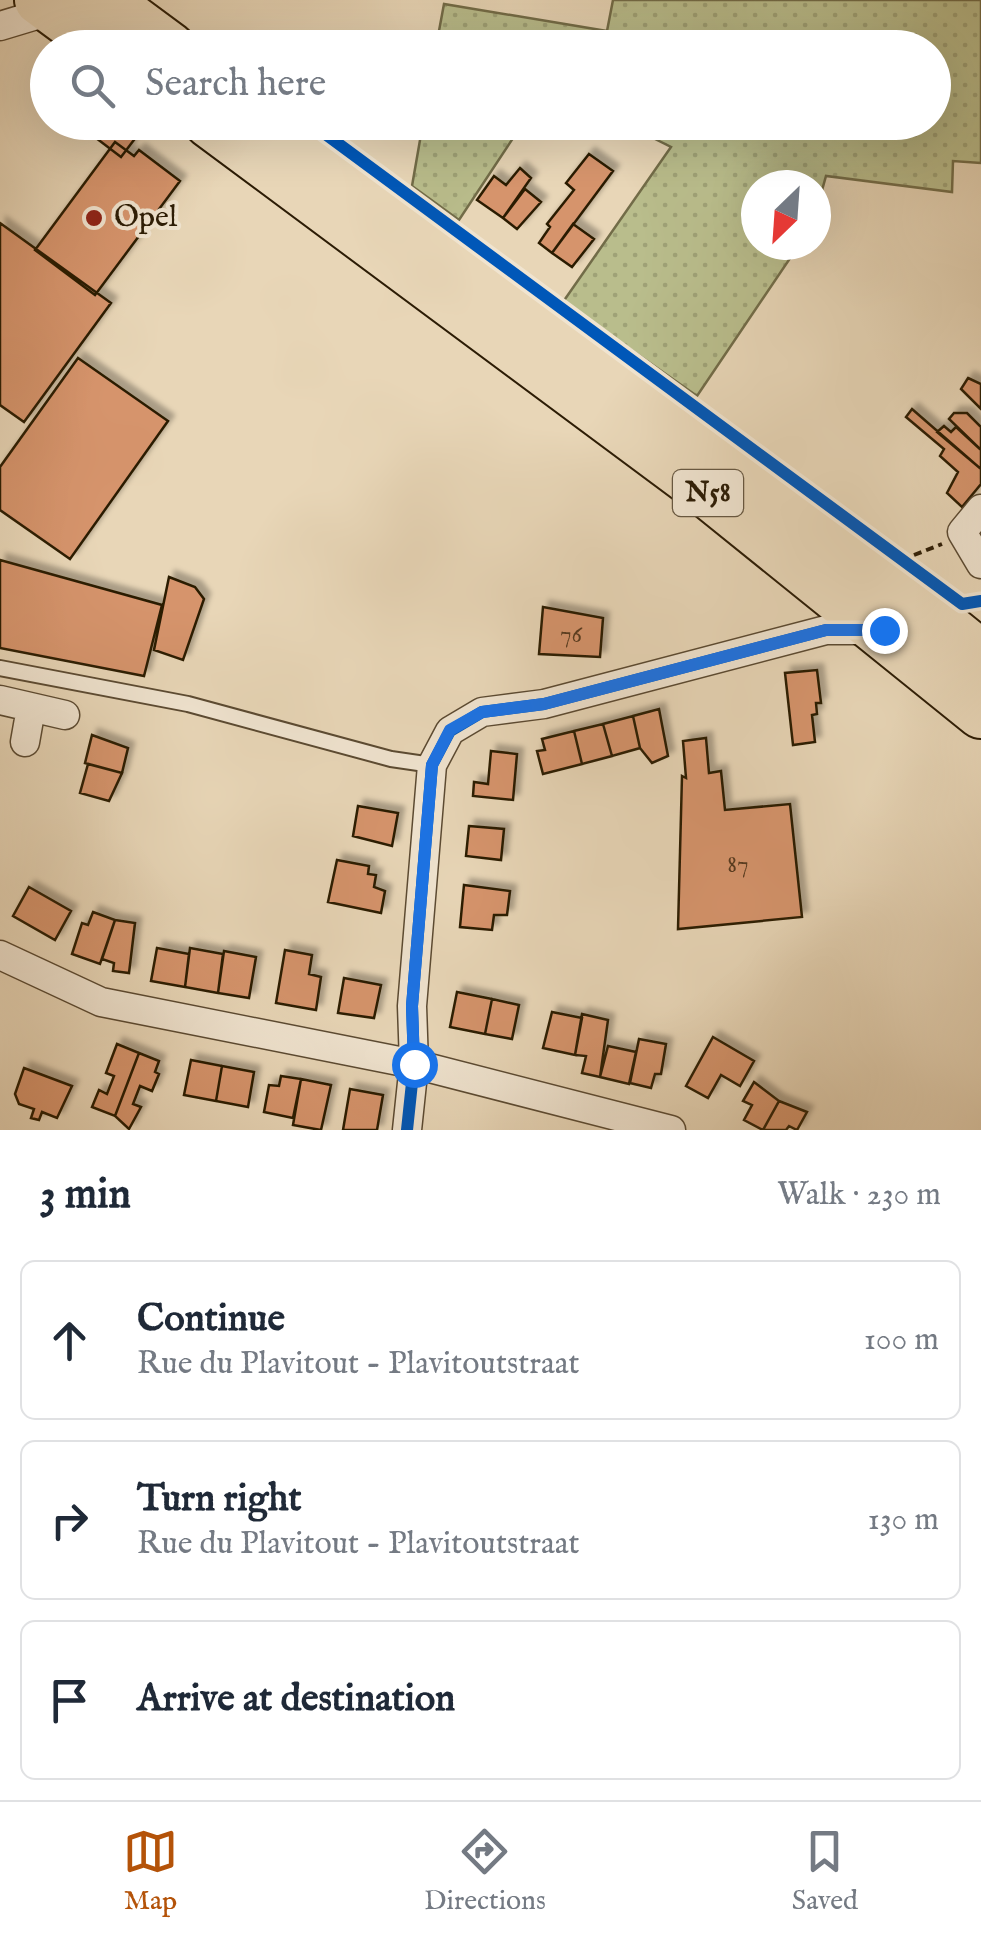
<!DOCTYPE html>
<meta charset="utf-8">
<style>
body{margin:0;font-family:"IM FELL English",serif;background:#f6f6f7;color:#1f2937}
.compass{position:absolute;left:741px;top:170px;width:90px;height:90px;border-radius:50%;background:#fff;box-shadow:0 10px 40px #0002;rotate:205deg}
.stop{position:absolute;width:30px;height:30px;margin:-22px;border:8px solid #1a73e8;border-radius:50%;background:#fff}
.stop.end{background:#1a73e8;border-color:#fff;box-shadow:0 2px 10px #0008}
.list{margin:0;padding:0;list-style:none}
h2{display:flex;justify-content:space-between;align-items:center;height:130px;margin:0;padding:0 40px;font-size:42px}
h2 small{font-size:32px;font-weight:400;color:#747a83}
.list li{display:grid;grid-template-columns:65px 1fr auto;gap:30px;align-items:center;box-sizing:border-box;height:160px;margin:0 20px 20px;padding:0 20px;border:2px solid #e0e1e3;border-radius:15px}
.list b{display:block;font-size:38px;white-space:nowrap}
.list p{margin:0;font-size:32px;white-space:nowrap;color:#747a83}
.list em{font-size:32px;font-style:normal;color:#747a83}
.icon{flex:none;width:55px;height:55px;fill:none;stroke:currentColor;stroke-width:2;stroke-linecap:round;stroke-linejoin:round}
.map{position:relative;flex:none;width:981px;height:1130px;overflow:hidden}
.search{position:absolute;background:#fff;box-shadow:0 10px 40px #0002;left:30px;right:30px;top:30px;height:110px;display:flex;align-items:center;gap:25px;box-sizing:border-box;padding:0 35px;border-radius:55px;color:#747a83;font-size:38px}
.sheet{height:670px;background:#fff}
nav{display:flex;justify-content:space-around;align-items:center;box-sizing:border-box;height:140px;border-top:2px solid #e0e1e3;background:#fff;font-size:28px;color:#747a83}
nav a{display:grid;justify-items:center;gap:5px}
nav .on{color:#b45309}
.map>svg:first-child{display:block}
.grass{fill:url(#grass-dots);stroke:#726c48;stroke-width:2.5}
.building{fill:#d6946c;stroke:#2c1c05;stroke-width:2.5;filter:url(#shadow)}
.lines{fill:none;stroke-linecap:round;stroke-linejoin:round}
.lane-casing{stroke:#5b4a32;stroke-width:18}
.street-casing{stroke:#5b4a32;stroke-width:31}
.highway-casing{stroke:#2c1c05;stroke-width:54}
.path{stroke:#2c1c05;stroke-width:4;stroke-dasharray:8 5;stroke-linecap:butt}
.lane{stroke:#f0e4d0;stroke-width:14}
.street{stroke:#f0e4d0;stroke-width:28}
.highway{stroke:#e8d6b7;stroke-width:50}
.cycleway-casing{stroke:#f0e4d0;stroke-width:19}
.cycleway{stroke:#0057b8;stroke-width:12}
.route{stroke:#1a73e8;stroke-width:12}
.poi-dot{fill:#8f2418;stroke:#f0e4d0;stroke-width:4}
.labels{text-anchor:middle;dominant-baseline:central;stroke-width:8;stroke-linejoin:round;paint-order:stroke}
.number-label{font-size:25px;fill:#563a1f}
.shield{fill:#f0e4d0;stroke:#675842;stroke-width:2.5}
.shield-label{font-size:28px;font-weight:bold;fill:#2c1c05}
.poi-label{font-size:30px;fill:#2c1c05;stroke:#f0e4d0;text-anchor:start}
</style>
<div class="map">
<svg width="981" height="1130" viewBox="0 0 981 1130">
<defs>
<pattern id="grass-dots" width="8" height="8" patternUnits="userSpaceOnUse" patternTransform="scale(2.5)"><rect width="8" height="8" fill="#b9bd8c"/><path d="M2 2h.1M6 6h.1" fill="none" stroke="#9fa277" stroke-width="1.8" stroke-linecap="round"/></pattern>
<filter id="shadow"><feDropShadow dx="6" dy="-6" stdDeviation="2.5" flood-color="#0004"/></filter>
</defs>
<rect width="100%" height="100%" fill="#e8d6b7"/>
<filter id="stains"><feTurbulence type="fractalNoise" baseFrequency=".002" numOctaves="4"/><feColorMatrix values="0 0 0 0 .2 0 0 0 0 .09 0 0 0 0 .02 0 0 0 .5 -.17"/></filter>
<radialGradient id="worn" r=".72"><stop offset=".6" stop-color="#630" stop-opacity="0"/><stop offset="1" stop-color="#630" stop-opacity=".3"/></radialGradient>
<path class="grass" d="M613,0H981V163L953,161L952,192L826,176L816,212V185H756V245H799L697,396L563,302L671,147L623,123L934,122V48L436,47L444,4L607,31Z
M423,123H523L459,220L412,186Z"/>
<path class="building" d="M75,122H135L143,128L121,157Z
M115,142L134,156L139,150L180,181L95,295L35,250Z
M589,154L613,171L552,253L539,243L550,227L547,224L574,190L566,183Z
M520,168L531,178L503,218L477,200L494,176L506,185Z
M525,189L541,202L517,229L503,218Z
M0,223L111,303L24,422L0,405Z
M573,224L594,239L572,267L552,253Z
M78,358L168,421L70,559L0,510V467Z
M968,378L981,384V409L961,389Z
M912,409L981,469V484L962,507L947,493L958,472L940,456L944,449L906,417Z
M954,413H967L981,427V450L949,419Z
M944,426L951,432L956,427L981,450V469L937,432Z
M0,560L162,605L144,676L0,648Z
M169,577L195,587L204,599L183,660L154,650Z
M543,607L603,618L600,657L539,654Z
M817,670L821,703H816L817,714L812,715L815,742L793,745L785,673Z
M659,709L668,756L652,763L640,748L633,716Z
M633,716L640,748L612,756L603,724Z
M603,724L612,756L582,764L574,731Z
M574,731L582,764L543,774L537,751L545,750L542,739Z
M92,735L128,748L122,773L85,763Z
M706,738L709,773L721,771L725,810L790,804L802,917L678,929L682,776L686,778L683,741Z
M491,751L517,754L513,800L473,796L474,782L488,784Z
M88,764L122,773L109,801L80,793Z
M358,806L398,813L392,846L353,836Z
M469,826L504,829L501,860L466,856Z
M337,860L369,866L368,874L376,875L374,887L385,891L381,913L328,902Z
M464,885L510,891L507,915H494L492,930L460,927Z
M29,887L71,911L55,940L13,916Z
M93,912L115,920L100,964L72,954L82,923L88,925Z
M115,920L135,923L129,973L113,971L114,963L102,959Z
M157,948L189,954L185,987L151,981Z
M190,948L223,954L218,993L185,987Z
M285,950L312,955L309,974L321,977L316,1010L276,1003Z
M224,951L256,957L249,998L218,993Z
M344,978L381,985L374,1018L338,1013Z
M457,992L492,999L485,1034L450,1027Z
M492,999L519,1005L512,1039L485,1034Z
M552,1012L582,1018L575,1055L543,1048Z
M582,1014L608,1020L600,1077L582,1073L586,1056L575,1055Z
M713,1037L754,1061L740,1086L721,1075L708,1098L686,1086Z
M639,1039L666,1044L661,1074H655L651,1088L630,1083Z
M117,1044L139,1053L115,1116L92,1107L99,1090L107,1094L114,1076L106,1073Z
M608,1046L636,1052L629,1084L600,1077Z
M139,1053L159,1061L155,1072L159,1074L152,1091L140,1086L133,1104L141,1107L129,1129L115,1116Z
M191,1060L222,1066L216,1101L184,1095Z
M222,1066L254,1072L248,1107L216,1101Z
M24,1068L72,1086L57,1118L42,1112L39,1120L31,1118L34,1109L19,1104L15,1094Z
M281,1076L301,1079L293,1118L264,1112L269,1085L279,1086Z
M301,1079L331,1085L321,1130L293,1125Z
M754,1082L779,1101L763,1130L744,1120L752,1105L743,1101Z
M350,1089L383,1095L377,1130H343Z
M779,1101L807,1112L797,1130L789,1126L786,1130H763Z"/>
<g class="lines">
<g class="lane-casing">
<path id="lane" d="M0,668L188,704L391,759L432,765"/>
</g>
<g class="street-casing">
<path id="street" d="M0,26L53,10
M981,509L962,532L981,564
M0,700L65,715
M25,742L31,708
M0,955L101,1002L414,1064L671,1130
M407,1130L414,1064L412,1006L432,765L450,731L482,712L544,704L826,630H873"/>
</g>
<g class="highway-casing">
<path id="highway" d="M40,0L105,48
M105,0L170,48
M209,122L707,492L981,713
M272,122L881,575L981,656"/>
</g>
<path class="path" d="M914,555L942,544"/>
<use href="#lane" class="lane"/>
<use href="#street" class="street"/>
<use href="#highway" class="highway"/>
<g class="cycleway-casing">
<path id="cycleway" d="M309,122L962,604L981,601
M407,1130L414,1064L412,1006L432,765L450,731L482,712L544,704L826,630H884"/>
</g>
<use href="#cycleway" class="cycleway"/>
</g>
<g class="lines">
<path class="route" d="M414,1064L412,1006L432,765L450,730L482,712L544,704L826,630H884"/>
</g>
<circle class="poi-dot" cx="94" cy="218" r="10"/>
<g class="labels">
<g class="number-label">
<text x="571" y="635">76</text>
<text x="738" y="865">87</text>
</g>
<rect class="shield" x="673" y="470" width="70" height="46" rx="8"/>
<g class="shield-label">
<text x="708" y="493">N58</text>
</g>
<g class="poi-label">
<text x="114" y="218">Opel</text>
</g>
</g>
<rect width="100%" height="100%" filter="url(#stains)"/>
<rect width="100%" height="100%" fill="url(#worn)"/>
</svg>
<svg class="compass" viewBox="-18 -18 36 36"><path d="M0-13l5 13h-10z" fill="#e53935"/><path d="M0 13l5-13h-10z" fill="#747a83"/></svg>
<div class="stop" style="left:414px;top:1064px"></div>
<div class="stop end" style="left:884px;top:630px"></div>
<div class="search"><svg class="icon" aria-label="search" viewBox="0 0 24 24"><circle cx="10" cy="10" r="6"/><path d="M15 15l6 6"/></svg>Search here</div>
</div>
<section class="sheet">
<h2>3 min<small>Walk · 230 m</small></h2>
<ul class="list">
<li><svg class="icon" aria-label="ahead" viewBox="0 0 24 24"><path d="M12 20V5M6 11l6-6 6 6"/></svg><div><b>Continue</b><p>Rue du Plavitout - Plavitoutstraat</p></div><em>100 m</em></li>
<li><svg class="icon" aria-label="right" viewBox="0 0 24 24"><path d="M7 20v-9h11M14 6l5 5-5 5"/></svg><div><b>Turn right</b><p>Rue du Plavitout - Plavitoutstraat</p></div><em>130 m</em></li>
<li><svg class="icon" aria-label="arrive" viewBox="0 0 24 24"><path d="M6 21V4h12l-3 4 3 4H6"/></svg><div><b>Arrive at destination</b></div></li>
</ul>
</section>
<nav>
<a class="on"><svg class="icon" aria-label="map" viewBox="0 0 24 24"><path d="M3 6l6-2 6 2 6-2v14l-6 2-6-2-6 2zM9 4v14M15 6v14"/></svg>Map</a>
<a><svg class="icon" aria-label="directions" viewBox="0 0 24 24"><path d="M12 3l9 9-9 9-9-9zM9 14v-3h6M13 9l2 2-2 2"/></svg>Directions</a>
<a><svg class="icon" aria-label="saved" viewBox="0 0 24 24"><path d="M7 4h10v16l-5-4-5 4z"/></svg>Saved</a>
</nav>
